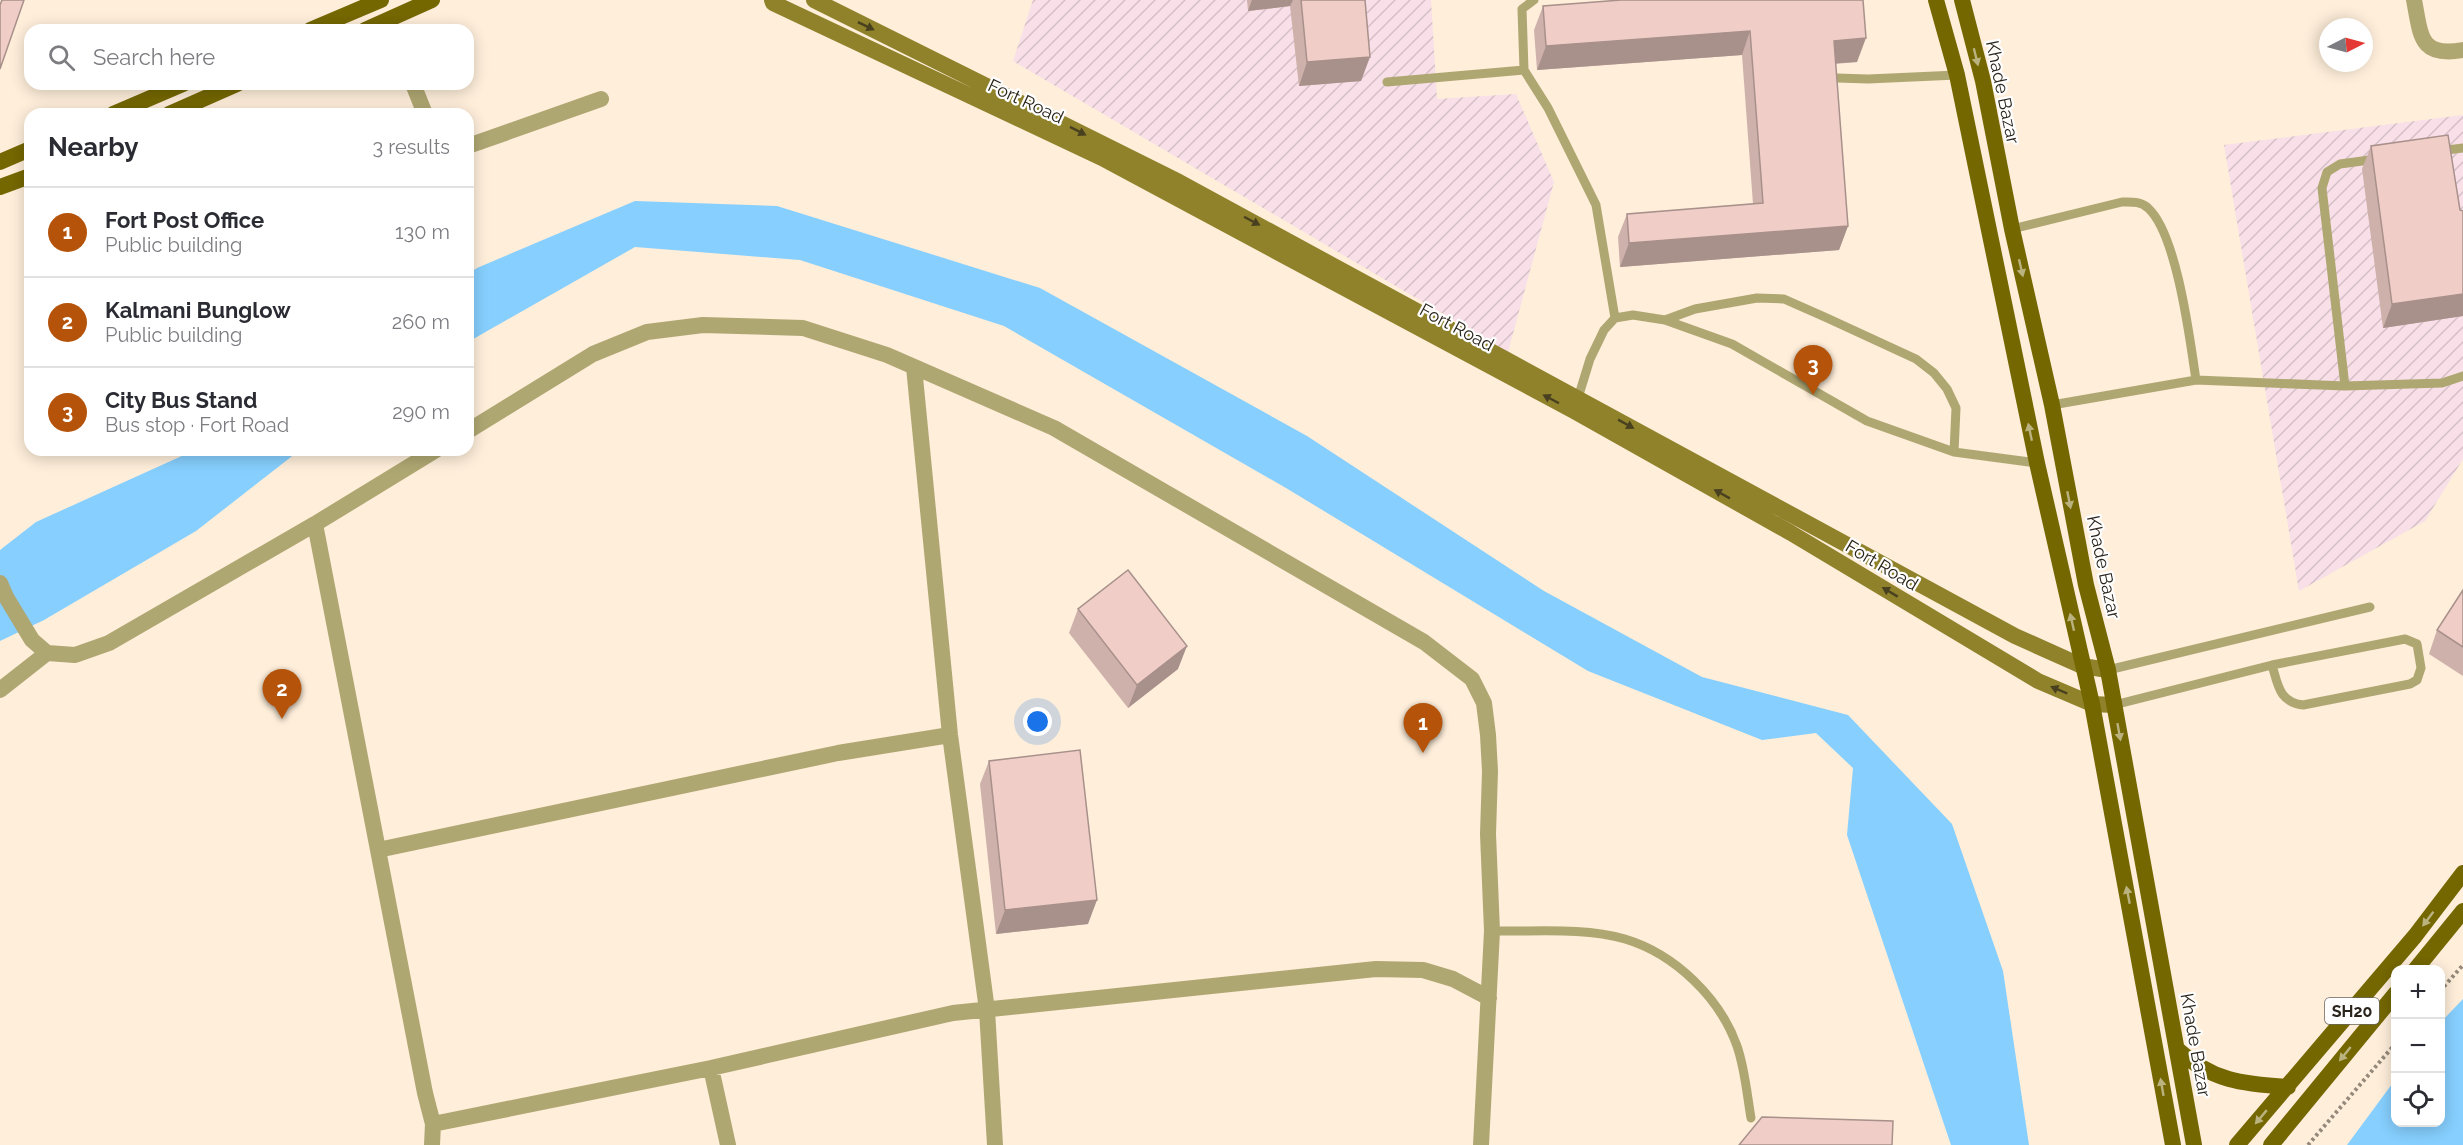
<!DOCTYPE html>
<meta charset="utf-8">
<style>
body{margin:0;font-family:Raleway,sans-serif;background:#f2f2f3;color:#2b2b33}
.controls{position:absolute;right:18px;bottom:18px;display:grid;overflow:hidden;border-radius:12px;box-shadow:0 3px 15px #0003}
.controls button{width:54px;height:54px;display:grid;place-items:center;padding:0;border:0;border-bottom:2px solid #e1e1e2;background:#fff;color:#2b2b33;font:30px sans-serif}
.compass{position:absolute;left:2319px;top:18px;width:54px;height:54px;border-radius:50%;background:#fff;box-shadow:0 3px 15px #0003;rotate:84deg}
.you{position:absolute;left:1038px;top:722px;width:21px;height:21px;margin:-15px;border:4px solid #fff;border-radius:50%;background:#1a73e8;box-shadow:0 0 0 9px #1a73e833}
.badge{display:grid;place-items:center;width:39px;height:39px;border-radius:50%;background:#b45309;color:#fff;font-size:20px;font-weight:700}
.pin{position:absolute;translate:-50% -50px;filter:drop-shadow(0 2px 3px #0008)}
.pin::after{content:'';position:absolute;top:32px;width:21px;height:18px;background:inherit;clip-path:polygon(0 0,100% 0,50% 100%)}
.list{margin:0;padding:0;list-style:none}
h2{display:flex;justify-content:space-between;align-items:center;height:78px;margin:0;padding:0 24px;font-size:26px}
h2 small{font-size:20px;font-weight:400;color:#7c7c81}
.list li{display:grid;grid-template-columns:39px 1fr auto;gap:18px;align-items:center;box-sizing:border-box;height:90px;padding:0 24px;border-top:2px solid #e1e1e2}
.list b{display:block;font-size:22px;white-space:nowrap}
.list p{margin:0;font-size:20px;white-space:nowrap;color:#7c7c81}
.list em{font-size:20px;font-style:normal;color:#7c7c81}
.icon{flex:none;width:33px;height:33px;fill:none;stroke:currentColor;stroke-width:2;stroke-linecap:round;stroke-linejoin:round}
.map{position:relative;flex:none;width:2463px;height:1145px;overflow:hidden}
.search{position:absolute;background:#fff;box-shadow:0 3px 15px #0003;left:24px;top:24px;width:450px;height:66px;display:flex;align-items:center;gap:15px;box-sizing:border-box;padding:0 21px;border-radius:18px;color:#7c7c81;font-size:22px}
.panel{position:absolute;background:#fff;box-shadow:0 3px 15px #0003;left:24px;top:108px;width:450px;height:348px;border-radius:18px}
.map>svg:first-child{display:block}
.industrial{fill:url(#industrial-furrows)}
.water{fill:#86cffe}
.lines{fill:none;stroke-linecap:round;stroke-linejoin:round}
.path{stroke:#94897a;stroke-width:4;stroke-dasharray:3 3;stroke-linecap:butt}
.service{stroke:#afa772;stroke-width:9}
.minor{stroke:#afa772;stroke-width:16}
.secondary{stroke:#8f822a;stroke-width:16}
.primary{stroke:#756700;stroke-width:16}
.wall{fill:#ceb1ab}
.shaded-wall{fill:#a8908b}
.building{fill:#f0cec7;stroke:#a8908b;stroke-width:1.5}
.oneway{fill:#494020}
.oneway2{fill:#bab27f}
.labels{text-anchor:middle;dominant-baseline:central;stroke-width:4.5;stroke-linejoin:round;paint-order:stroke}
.shield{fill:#fefefe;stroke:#6a655f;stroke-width:1.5}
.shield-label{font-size:16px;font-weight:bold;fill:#2b241b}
.street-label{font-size:18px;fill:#2b241b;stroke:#fefefe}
</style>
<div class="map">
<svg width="2463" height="1145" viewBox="0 0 2463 1145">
<defs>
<pattern id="industrial-furrows" width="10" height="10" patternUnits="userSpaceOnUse" patternTransform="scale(1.5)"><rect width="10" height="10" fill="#f8dfe8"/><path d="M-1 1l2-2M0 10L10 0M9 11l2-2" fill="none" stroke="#d5bfc6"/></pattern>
</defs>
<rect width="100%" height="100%" fill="#feeeda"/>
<path class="industrial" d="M1033,0H1431L1437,99L1516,94L1554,182L1508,352L1013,61Z
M2463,115V459L2425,521L2299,591L2224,145Z"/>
<path class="water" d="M635,201L777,206L1040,288L1307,436L1544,591L1702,677L1848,715L1952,824L2003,971L2029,1145H1951L1847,835L1853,768L1816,733L1762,740L1588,671L1286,488L1004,326L800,260L635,247L468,342V274L477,268Z
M195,450H300L196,531L44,620L0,641V550L36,522Z
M2463,999V1145H2347L2395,1080L2396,1122H2440L2441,1022Z"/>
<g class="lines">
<path class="path" d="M2440,991L2463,965
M2308,1145L2396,1043"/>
<path class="service" d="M1534,0L1522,9L1524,70L1548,108L1596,205L1615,318
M1837,78L1868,79L1957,75
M1387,82L1524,70
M2439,151L2463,148
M2012,229L2122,202C2131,202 2141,201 2148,208C2177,234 2190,340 2196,380
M1665,320L1695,309L1757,298L1784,299L1827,318L1916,359L1934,373L1947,389L1956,408L1954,452
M2345,386L2322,188L2327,172L2340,164L2377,159
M1578,398L1590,359L1604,330L1615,318L1633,315L1665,320L1732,344L1867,421L1954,452L2037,463
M2052,405L2196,380L2345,386L2442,383L2463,376
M2108,670L2370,607
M2114,705L2272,665L2405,639L2417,644L2421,668L2417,680L2410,684L2303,705C2279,702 2278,685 2272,665
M1492,931C1535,932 1583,927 1625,939C1675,954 1720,998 1737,1046C1745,1069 1747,1095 1751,1118"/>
<path class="minor" d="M2414,0C2421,35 2419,58 2463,50
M413,84L425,114
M468,146L601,99
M914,367L950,735L987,1010L995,1145
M468,431L593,354L647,332L703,325L803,328L887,355L1054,428L1424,642L1472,679L1484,703L1488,735L1490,771L1488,834L1492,931L1481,1145
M315,524L425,1093L433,1124L432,1145
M0,583L6,597L32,640L47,653L75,655L109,643L315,524L436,450
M0,690L47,653
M378,850L838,753L950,735
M711,1068L728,1145
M433,1124L711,1068L953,1013L1376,969L1423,970L1453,979L1489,998"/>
<path class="secondary" d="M772,0L773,3L1102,158L1574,411L1791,533L2038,681L2092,704L2114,705
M814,0L1179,182L2015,636L2082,666L2108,670"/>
<path class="primary" d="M1936,0L1957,75L2037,463L2092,704L2173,1145
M1962,0L1983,81L2012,229L2052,405L2086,585L2108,670L2194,1145
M310,30L381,0
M365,30L432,0
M113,114L183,84
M169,114L237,84
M0,162L30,149
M0,187L30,176
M2415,970L2463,911
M2177,1049C2211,1081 2243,1084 2288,1087
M2237,1145L2415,936L2463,873
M2271,1145L2396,993"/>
</g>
<path class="wall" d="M1247,0H1365L1361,81L1299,86L1290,6L1248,11Z
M1863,0L1857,62L1835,64L1848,226L1839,250L1620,267L1618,237L1627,214L1753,204L1742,55L1537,70L1534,30L1543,6Z
M2371,146L2460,210L2463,211V316L2383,328L2362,169Z
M2463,590V676L2429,654L2437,630Z
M1078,609L1178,669L1128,708L1069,633Z
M989,761L1088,924L996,934L980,784Z"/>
<path class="shaded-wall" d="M1252,0H1293L1290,6L1248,11Z
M1750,31L1742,55L1537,70L1546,46Z
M1866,38L1857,62L1825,64L1834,41Z
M1370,57L1361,81L1299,86L1307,62Z
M1848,226L1839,250L1620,267L1629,243Z
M2463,294V316L2383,328L2392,304Z
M1187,646L1178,669L1128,708L1137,685Z
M1097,900L1088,924L996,934L1005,910Z"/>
<path class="building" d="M2,0H24L0,69V5Z
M1301,0H1365L1370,57L1307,62Z
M1621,0H1863L1866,38L1834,41L1848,226L1629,243L1627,214L1763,203L1750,31L1546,46L1543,6Z
M2448,135L2460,210L2463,211V294L2392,304L2371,146Z
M1128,570L1187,646L1137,685L1078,609Z
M2463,590V647L2437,630Z
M1080,750L1097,900L1005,910L989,761Z
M1762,1117L1893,1121L1892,1145H1739Z"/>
<defs><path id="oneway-solid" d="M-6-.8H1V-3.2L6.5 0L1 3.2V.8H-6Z" transform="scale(1.5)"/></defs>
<g class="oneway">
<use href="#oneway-solid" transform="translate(866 26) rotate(26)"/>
<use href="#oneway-solid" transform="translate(1078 131) rotate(27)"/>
<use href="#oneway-solid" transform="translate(1252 221) rotate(28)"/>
<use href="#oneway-solid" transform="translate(1551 399) rotate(-152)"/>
<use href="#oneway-solid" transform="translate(1626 424) rotate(29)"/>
<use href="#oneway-solid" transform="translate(1722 494) rotate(-151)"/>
<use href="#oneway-solid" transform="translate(1890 592) rotate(-149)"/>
<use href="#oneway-solid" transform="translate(2059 690) rotate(-157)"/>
</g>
<g class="oneway2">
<use href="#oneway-solid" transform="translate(1976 57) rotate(76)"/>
<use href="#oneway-solid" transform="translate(2021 268) rotate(77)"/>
<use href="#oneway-solid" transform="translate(2030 432) rotate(-102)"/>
<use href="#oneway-solid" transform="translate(2069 500) rotate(79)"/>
<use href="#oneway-solid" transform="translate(2072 622) rotate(-103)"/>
<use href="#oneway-solid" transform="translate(2119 732) rotate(80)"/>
<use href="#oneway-solid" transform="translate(2128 895) rotate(-101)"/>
<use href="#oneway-solid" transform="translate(2428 919) rotate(127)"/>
<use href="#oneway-solid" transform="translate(2345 1054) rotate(129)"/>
<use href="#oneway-solid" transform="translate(2162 1087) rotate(-100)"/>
<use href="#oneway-solid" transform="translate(2261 1117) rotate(130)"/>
</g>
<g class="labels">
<rect class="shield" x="2325" y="998" width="54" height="26" rx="4.5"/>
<g class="shield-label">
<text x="2352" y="1011">SH20</text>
</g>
<g class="street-label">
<text transform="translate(2003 92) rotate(78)">Khade Bazar</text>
<text transform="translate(1026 101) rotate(25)">Fort Road</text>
<text transform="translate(1457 327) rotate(28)">Fort Road</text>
<text transform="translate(1882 565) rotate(31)">Fort Road</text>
<text transform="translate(2104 567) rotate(78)">Khade Bazar</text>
<text transform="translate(2196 1045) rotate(80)">Khade Bazar</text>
</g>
</g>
</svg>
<div class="controls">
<button>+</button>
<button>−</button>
<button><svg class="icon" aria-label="locate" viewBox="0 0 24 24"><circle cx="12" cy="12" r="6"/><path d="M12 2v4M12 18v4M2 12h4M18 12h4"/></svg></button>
</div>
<svg class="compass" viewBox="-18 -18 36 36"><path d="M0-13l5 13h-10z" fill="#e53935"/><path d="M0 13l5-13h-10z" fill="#7c7c81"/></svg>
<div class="you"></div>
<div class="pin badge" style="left:1423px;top:753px">1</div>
<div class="pin badge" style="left:282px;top:719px">2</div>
<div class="pin badge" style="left:1813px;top:395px">3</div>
<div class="search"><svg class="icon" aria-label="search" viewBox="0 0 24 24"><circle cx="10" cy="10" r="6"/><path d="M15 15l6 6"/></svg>Search here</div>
<section class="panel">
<h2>Nearby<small>3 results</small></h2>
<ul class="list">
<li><span class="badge">1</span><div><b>Fort Post Office</b><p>Public building</p></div><em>130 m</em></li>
<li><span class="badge">2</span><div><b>Kalmani Bunglow</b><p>Public building</p></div><em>260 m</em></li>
<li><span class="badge">3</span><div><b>City Bus Stand</b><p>Bus stop · Fort Road</p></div><em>290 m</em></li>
</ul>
</section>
</div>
